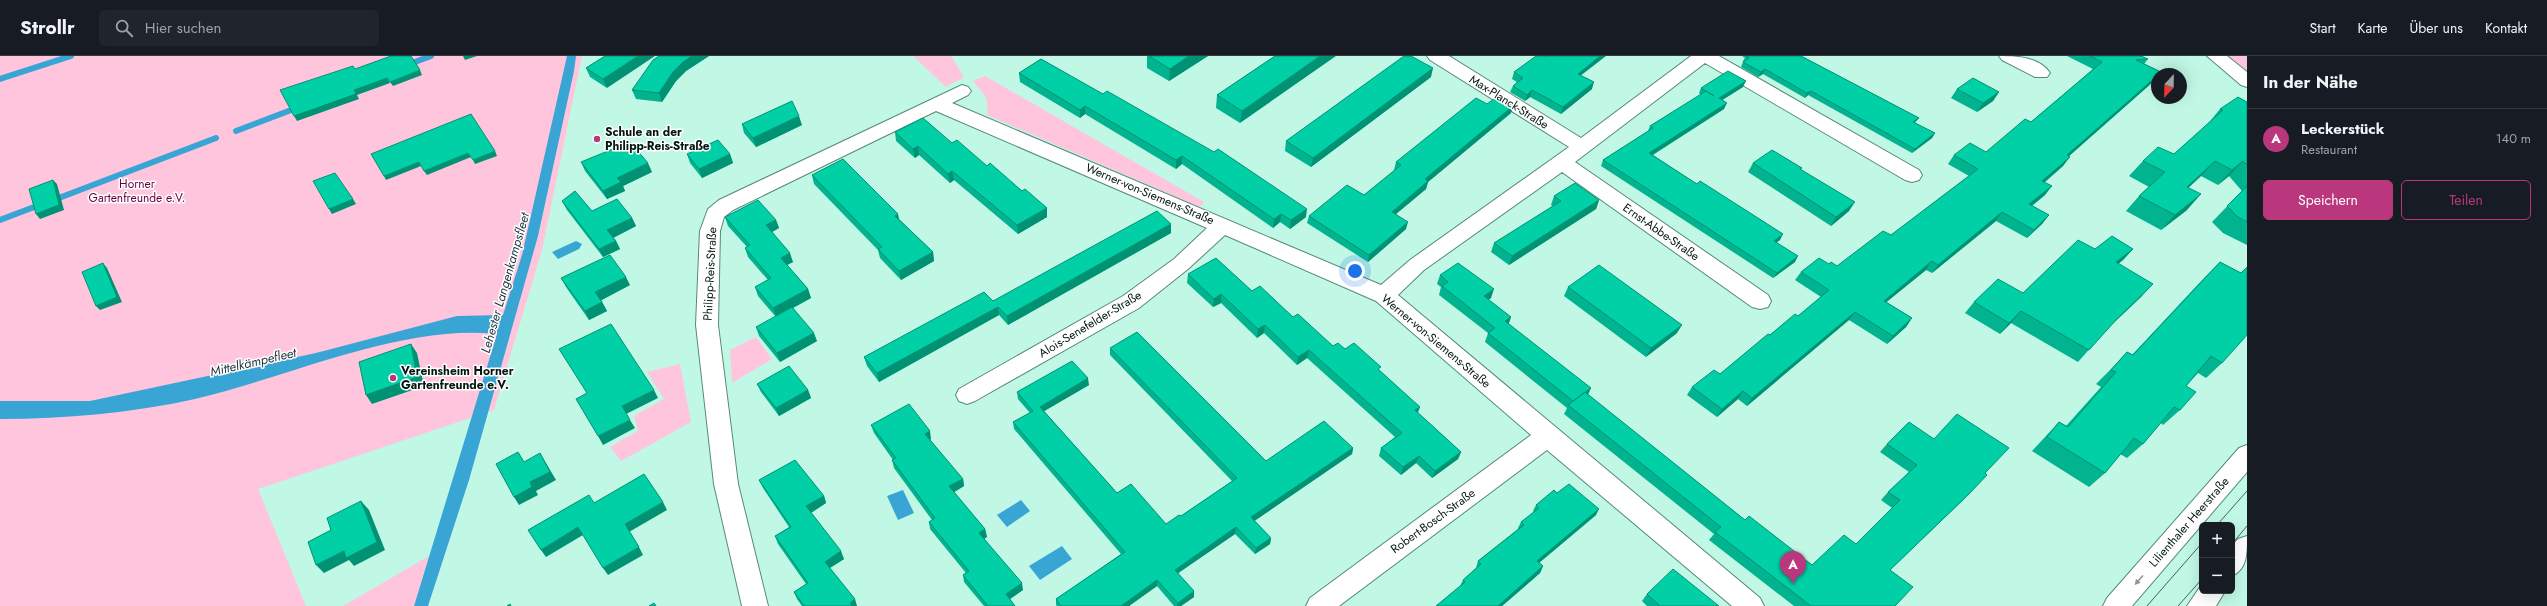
<!DOCTYPE html>
<html lang="de">
<meta charset="utf-8">
<style>
body{margin:0;font-family:Jost,sans-serif;background:#20242c;color:#f1f3f6}
.controls{position:absolute;right:12px;bottom:12px;display:grid;overflow:hidden;border-radius:6px;box-shadow:0 4px 16px #0002}
.controls button{width:36px;height:36px;display:grid;place-items:center;padding:0;border:0;border-bottom:1px solid #363941;background:#171b24;color:#f1f3f6;font:20px sans-serif}
.compass{position:absolute;left:2151px;top:12px;width:36px;height:36px;border-radius:50%;background:#171b24;box-shadow:0 4px 16px #0002;rotate:202deg}
.you{position:absolute;left:1355px;top:215px;width:14px;height:14px;margin:-10px;border:3px solid #fff;border-radius:50%;background:#1a73e8;box-shadow:0 0 0 6px #1a73e833}
.badge{display:grid;place-items:center;width:26px;height:26px;border-radius:50%;background:#ba377d;color:#fff;font-size:13px;font-weight:700}
.pin{position:absolute;translate:-50% -33px;filter:drop-shadow(0 1px 2px #0008)}
.pin::after{content:'';position:absolute;top:21px;width:14px;height:12px;background:inherit;clip-path:polygon(0 0,100% 0,50% 100%)}
.list{margin:0;padding:0;list-style:none}
h2{display:flex;justify-content:space-between;align-items:center;height:52px;margin:0;padding:0 16px;font-size:17px}
h2 small{font-size:13px;font-weight:400;color:#9ea1a6}
.list li{display:grid;grid-template-columns:26px 1fr auto;gap:12px;align-items:center;box-sizing:border-box;height:60px;padding:0 16px;border-top:1px solid #363941}
.list b{display:block;font-size:15px;white-space:nowrap}
.list p{margin:0;font-size:13px;white-space:nowrap;color:#9ea1a6}
.list em{font-size:13px;font-style:normal;color:#9ea1a6}
.actions{display:flex;gap:8px;padding:12px 16px}
.actions a{flex:1;padding:9px 0;border:1px solid #ba377d;border-radius:6px;text-align:center;font-size:14px;color:#ba377d}
.actions .main{background:#ba377d;color:#fff}
.icon{flex:none;width:22px;height:22px;fill:none;stroke:currentColor;stroke-width:2;stroke-linecap:round;stroke-linejoin:round}
.map{position:relative;flex:none;width:2247px;height:550px;overflow:hidden}
header{display:flex;align-items:center;gap:24px;box-sizing:border-box;height:56px;padding:0 20px;background:#171b24;border-bottom:1px solid #363941}
header strong{font-size:19px}
nav{display:flex;gap:22px;margin-inline-start:auto;font-size:14px}
.search{width:280px;height:36px;background:#20242c;display:flex;align-items:center;gap:10px;box-sizing:border-box;padding:0 14px;border-radius:6px;color:#9ea1a6;font-size:15px}
main{display:flex}
aside{flex:1;background:#171b24}
.map>svg:first-child{display:block}
.green{fill:#ffc5dd}
.water{fill:#38a5d5}
.lines{fill:none;stroke-linecap:round;stroke-linejoin:round}
.stream{stroke:#38a5d5;stroke-width:6}
.street-casing{stroke:#568978;stroke-width:2}
.secondary-casing{stroke:#568978;stroke-width:2}
.street{fill:#fff;fill-rule:evenodd}
.secondary{fill:#fff;fill-rule:evenodd}
.tram{stroke:#446459;stroke-width:1}
.wall{fill:#01b38f}
.shaded-wall{fill:#019274}
.building{fill:#01d0a6;stroke:#019274}
.oneway{fill:#8e9794}
.poi-dot{fill:#ba377d;stroke:#fff;stroke-width:1.5}
.labels{text-anchor:middle;dominant-baseline:central;stroke-width:3;stroke-linejoin:round;paint-order:stroke}
.street-label{font-size:12px;fill:#041812;stroke:#fff}
.poi-label{font-size:12px;font-weight:bold;fill:#041812;stroke:#fff;text-anchor:start}
.park-label{font-size:12px;fill:#67003f;stroke:#fff}
.water-label{font-size:13px;font-style:italic;fill:#1d343f;stroke:#fff}
</style>
<header>
<strong>Strollr</strong>
<div class="search"><svg class="icon" aria-label="search" viewBox="0 0 24 24"><circle cx="10" cy="10" r="6"/><path d="M15 15l6 6"/></svg>Hier suchen</div>
<nav><a>Start</a><a>Karte</a><a>Über uns</a><a>Kontakt</a></nav>
</header>
<main>
<div class="map">
<svg width="2247" height="550" viewBox="0 0 2247 550">
<rect width="100%" height="100%" fill="#c1f8e5"/>
<path class="green" d="M0,0H582L542,194L494,354L258,433L306,550H0Z
M913,0H951L964,21L946,31Z
M2223,0H2247V19Z
M985,20L1204,146L1200,151L987,59C989,40 984,39 973,25Z
M756,281L772,303L732,327L730,294Z
M680,308L691,366L621,405L610,391L638,375L634,360L664,343L647,316Z
M429,500L414,550H343Z"/>
<path class="water" d="M567,0H576L574,15L538,180L469,424L428,550H414L497,278C401,268 289,321 195,343C131,357 66,363 0,363V345H90L316,297L457,260L503,259L522,199Z
M576,185L582,188L579,193L558,203L552,196Z
M903,434L914,457L898,464L887,440Z
M1021,444L1030,455L1007,471L997,459Z
M1062,490L1072,503L1040,524L1029,510Z"/>
<g class="lines">
<path class="stream" d="M407,9L431,0
M0,23L71,0
M236,75L299,51
M51,145L216,82
M0,164L42,148"/>
<g class="street-casing">
<path id="street" d="M1427,0H1449L1581,82L1691,0H1719L1919,114L1922,119L1919,124L1912,126L1905,124L1705,7L1575,106L1768,239L1771,245L1768,251L1760,253L1752,251L1562,116L1424,214L1398,239L1760,542L1764,550H1732L1547,394L1339,550H1306L1310,542L1531,379L1376,245L1225,179L1188,213L1139,252L975,345L967,348L959,345L956,339L959,333L1123,240L1174,203L1207,172L936,55L733,154L724,161L720,175L718,269L738,428L768,550H742L714,428L696,269L700,175L708,153L719,144L962,29L968,31L971,35L968,39L952,47L1381,229L1410,204L1569,91L1430,4Z
M1999,0C2016,0 2040,1 2050,17L2047,21H2035L2002,4Z
M2207,0H2227L2247,16V31L2241,29Z"/>
</g>
<g class="secondary-casing">
<path id="secondary" d="M2247,389V416L2132,550H2103L2107,542L2239,392Z
M2247,480C2247,498 2247,513 2232,520V490L2238,483Z
M2202,528V535H2225L2216,550H2187Z"/>
</g>
<use href="#street" class="street"/>
<use href="#secondary" class="secondary"/>
<path class="tram" d="M2217,469L2247,435
M2232,488L2247,470
M2147,550L2202,487
M2178,550L2202,523"/>
</g>
<path class="wall" d="M605,0L607,32L590,21L586,12Z
M659,0H709L686,15L676,25L662,46L636,43L632,34Z
M1147,0H1208L1169,25L1147,12Z
M1275,0L1240,67L1216,52L1217,39Z
M1742,0H1801L1919,62L1915,67L1935,77L1932,82L1912,97L1808,39L1805,42L1763,18L1758,21L1741,11L1743,6H1744L1743,5L1745,2Z
M2067,0H2141L2148,3L2144,8L2157,18V21L2154,25L2069,100L2063,110L2044,126L2045,139L2032,150L2049,159L2042,168L2027,182L1996,165L1932,217L1926,214L1886,246L1912,262L1906,271L1887,288L1849,264L1747,350L1738,343L1717,361L1687,339L1692,331L1720,318L1770,279L1798,260L1821,241L1795,224L1801,216L1829,208L1837,210L1891,179L1969,120L1948,108L1954,99L1986,96L2031,66L2093,13Z
M1041,3L1306,161L1290,173L1280,166L1273,172L1182,108L1176,113L1085,58L1080,62L1020,26L1019,17Z
M1514,16L1581,20L1592,33L1561,58L1530,41L1525,45L1510,36L1513,30L1517,26L1512,23Z
M1431,21L1311,111L1285,95L1286,85Z
M1743,31L1722,44L1724,53L1653,99L1780,184L1776,186L1795,206L1773,222L1601,110L1603,104L1648,75L1650,70L1701,39L1699,37L1701,32Z
M1957,33L1999,36L1993,45L1977,56L1951,42Z
M2247,46V189L2223,177L2212,166L2242,135L2229,120L2218,129L2201,120L2188,132L2187,154L2161,174L2126,155L2139,140L2149,131L2129,120L2143,105L2174,98L2207,69L2220,53Z
M1487,48L1511,57L1428,126L1426,133L1396,158L1406,173L1368,206L1307,167L1309,160L1364,139L1395,114H1394L1396,106Z
M742,68L802,69L756,91L744,77Z
M895,76L952,87L987,110L1047,152V161L1018,178L954,124L950,127L919,99L915,102L896,85Z
M687,98H730L733,107L702,122L690,107Z
M581,106L652,116L623,130L625,135L607,143L585,115Z
M1753,107L1801,114L1849,155L1831,170L1748,116Z
M812,119L900,164L933,196L934,205L901,224L880,202L878,194L814,128Z
M1554,140L1599,144L1596,153L1509,209L1491,196L1494,187L1553,150L1551,149Z
M562,145L592,155L632,162L636,170L613,182L616,185L620,193L603,201L567,154Z
M725,161L776,164L779,172L772,176L793,206L787,209L808,233L811,242L793,252L817,285L780,306L759,280L756,271L776,261L758,240L755,231L768,224L748,201L745,192L747,191L728,170Z
M1171,168V177L1008,269L999,259L879,326L867,310L864,301Z
M2095,193H2133L2123,204L2118,208L2142,240L2109,271L2078,306L2011,267L2000,278L1965,257L1974,246L2023,237Z
M2220,206L2241,217L2222,307L2206,322L2198,317L2186,330L2180,354L2163,369L2161,367L2143,388L2127,402L2120,398L2105,417L2089,431L2032,395L2045,381L2059,366L2066,370L2101,331L2096,328L2113,311L2127,296L2132,299L2205,221Z
M1188,218L1252,235L1293,261L1333,290L1345,293L1380,315L1418,357L1461,396L1458,403L1432,422L1416,407L1401,419L1379,400L1381,392L1395,381L1307,302L1297,309L1264,277L1257,282L1221,247L1213,251L1187,227Z
M1440,219L1491,242L1488,244L1511,261L1508,268L1588,339L1745,464L1812,509L1856,488L1892,452L1881,444L1888,436L1909,416L1880,396L1887,388L1985,417L1961,446L1890,514L1895,550H1794L1709,484L1714,478L1564,358L1567,352L1485,286L1488,277L1439,239L1441,231L1437,228Z
M561,222L630,229L601,244L607,255L589,264L566,231Z
M1568,231L1677,277L1646,301L1564,240Z
M1110,292L1266,405L1353,392L1352,398L1254,465L1271,482L1270,488L1255,498L1235,478L1178,517L1194,541L1181,550H1174L1157,530L1129,550H1057L1056,549V543L1121,498L1014,373L1013,366L1030,357L1018,343L1017,336L1089,329L1044,355L1117,437L1166,468L1181,460L1232,425L1110,299Z
M757,328L808,334L811,342L779,360L761,336Z
M871,369L931,383L930,384L963,423L964,430L954,436L985,473L987,481L984,482L1023,534L1010,543L1015,550H984L964,526L963,519L966,517L930,473L929,466L932,464L894,412L892,404H893L874,377Z
M759,424L824,440L826,447L811,457L844,503L830,512L857,550H802L797,543L794,536L806,528L778,488L775,480L789,471L763,432Z
M1557,437L1596,459L1539,507L1543,510L1540,517L1502,550H1436L1460,530L1463,524L1476,512L1478,505L1518,473V472L1521,466L1534,456L1533,455L1536,449Z
M1647,538L1719,550H1647L1642,545Z"/>
<path class="shaded-wall" d="M463,0H477L465,4Z
M638,0H655L607,32L603,23Z
M692,0H709L686,15L676,25L662,46L659,37L673,16L683,6Z
M1189,0H1208L1169,25L1170,13Z
M1320,0H1336L1240,67L1242,55Z
M1600,0H1606L1575,24L1578,18Z
M1433,12L1431,21L1311,111L1313,102Z
M1765,13L1763,18L1758,21L1761,16Z
M420,14L422,19L393,30L390,26Z
M2157,20V21L2154,25L2060,108L2067,99Z
M387,22L390,27L357,39L359,43L297,65L294,60L354,34Z
M1746,25L1743,31L1716,48L1719,42Z
M1594,26L1592,33L1561,58L1563,51Z
M1532,34L1530,41L1525,45L1527,39Z
M1811,35L1808,39L1805,42L1807,37Z
M1999,36L1993,45L1977,56L1983,47Z
M1727,47L1724,53L1647,102L1649,97Z
M1514,49L1511,57L1428,126L1426,133L1390,163L1392,156L1425,123Z
M1085,50V58L1080,62V54Z
M799,60L802,69L756,91L753,82Z
M1935,77L1932,82L1912,97L1915,93Z
M918,90L919,99L915,102L913,93Z
M495,95L497,100L475,108L473,104Z
M468,97L471,101L427,119L424,115Z
M730,98L733,107L702,122L699,113Z
M1182,100V108L1176,113V104Z
M2070,101L2063,110L2036,134L2042,125Z
M2215,105L2201,120L2173,146L2187,131Z
M2243,105L2229,120L2218,129L2232,114Z
M419,106L421,110L386,124L384,120Z
M648,107L652,116L623,130L625,135L607,143L603,135L617,122Z
M952,115L954,124L950,127L948,118Z
M53,124L57,128L64,154L40,163L36,158Z
M2052,130L2045,139L2022,157L2029,148Z
M2201,138L2187,154L2161,174L2175,159Z
M353,143L356,148L332,158L329,153Z
M1599,144L1596,153L1509,209L1512,200Z
M1855,146L1849,155L1831,170L1836,161Z
M1047,152V161L1018,178L1017,169Z
M1307,153L1306,161L1290,173L1291,164Z
M2002,156L1996,165L1932,217L1938,209Z
M898,158L900,167L895,160Z
M1281,158L1280,166L1273,172L1274,163Z
M2049,159L2042,168L2027,182L2034,174Z
M632,162L636,170L611,183L607,174Z
M776,164L779,172L768,178L766,169Z
M1408,166L1406,173L1368,206L1369,199Z
M1171,168V177L1008,269L1007,260Z
M1783,178L1780,184L1771,191L1774,185Z
M616,185L620,193L603,201L599,193Z
M2133,193L2123,204L2106,218L2116,206Z
M933,196L934,205L901,224L899,215Z
M790,197L793,206L783,211L781,202Z
M1798,200L1795,206L1773,222L1777,217Z
M1932,205L1926,214L1878,253L1884,245Z
M103,207L107,212L122,246L100,254L96,250Z
M626,221L630,229L600,245L595,236Z
M2153,228L2142,240L2104,276L2115,265Z
M808,233L811,242L776,261L773,252Z
M1494,233L1491,242L1481,249L1484,240Z
M1221,238V247L1213,251L1214,243Z
M602,246L607,255L589,264L585,255Z
M998,251L999,259L879,326L877,317Z
M2021,255L2011,267L2000,278L2009,267Z
M1855,256L1849,264L1747,350L1752,342Z
M1511,261L1508,270L1505,265Z
M1912,262L1906,271L1887,288L1893,280Z
M1265,269L1264,277L1257,282L1258,273Z
M1682,269L1677,277L1646,301L1651,292Z
M814,277L817,285L780,306L777,297Z
M411,288L417,297L424,330L372,348L366,339Z
M1309,294L1307,302L1297,309L1298,301Z
M1088,322L1089,329L1041,357L1040,351Z
M1591,332L1587,341L1573,345Z
M654,334L658,342L626,358L622,350Z
M808,334L811,342L779,360L776,352Z
M1743,335L1738,343L1717,361L1722,353Z
M1420,351L1417,359L1415,354Z
M630,364L635,372L603,389L598,380Z
M930,375L931,383L927,385L925,378Z
M1353,392L1352,398L1250,468L1251,461Z
M1461,396L1458,403L1432,422L1435,415Z
M540,397L556,424L536,435L538,439L519,449L514,441L530,426Z
M1419,400L1416,407L1401,419L1403,411Z
M963,423L964,430L951,438L949,430Z
M824,440L826,447L809,458L806,450Z
M361,445L369,454L385,494L354,510L349,504L324,517L316,509Z
M663,446L667,454L629,476L625,468Z
M1599,453L1596,459L1534,511L1537,505Z
M578,471L583,479L546,501L541,494Z
M1236,471L1235,478L1174,520L1175,514Z
M985,473L987,481L981,485L979,477Z
M1271,482L1270,488L1255,498L1256,492Z
M639,491L643,499L608,519L603,512Z
M841,495L844,503L828,513L825,506Z
M1543,510L1540,517L1502,550H1498Z
M1157,524V530L1129,550H1121Z
M1022,527L1023,534L1007,545L1006,538Z
M1194,535V541L1181,550H1177L1178,547Z
M855,543L857,550H851L850,547Z"/>
<path class="building" d="M391,0H411L420,14L390,26L387,22L354,34L356,38L294,60L280,34L353,10L355,13Z
M605,0H638L603,23L586,12Z
M659,0H692L683,6L673,16L659,37L632,34L653,4Z
M1149,0H1189L1170,13Z
M1275,0H1320L1242,55L1217,39Z
M1404,0H1411L1433,12L1313,102L1286,85Z
M1536,0H1544L1547,1L1548,0H1600L1578,18L1594,26L1563,51L1532,34L1527,39L1513,30L1523,22L1514,16Z
M1746,0H1801L1919,62L1913,66L1935,77L1915,93L1811,35L1807,37L1765,13L1761,16L1743,6L1749,2Z
M2090,0H2141L2148,3L2136,4L2161,16L2159,18H2157V20L2067,99L2070,101L2042,125L2052,130L2029,148L2049,159L2034,174L2002,156L1938,209L1932,205L1884,245L1912,262L1893,280L1855,256L1752,342L1743,335L1722,353L1692,331L1714,314L1720,318L1768,278L1770,279L1795,258L1798,260L1829,234L1801,216L1819,202L1829,208L1831,206L1837,210L1883,175L1891,179L1978,113L1954,99L1970,87L1986,96L2025,63L2031,66L2102,6Z
M1041,3L1103,38L1107,35L1214,96L1218,93L1307,153L1291,164L1281,158L1274,163L1182,100L1176,104L1085,50L1080,54L1019,17Z
M1728,15L1746,25L1719,42L1727,47L1649,97L1697,128L1700,125L1783,178L1774,185L1798,200L1777,217L1603,104L1653,72L1650,70L1706,35L1714,40L1701,32Z
M1973,22L1999,36L1983,47L1957,33Z
M1498,40L1514,49L1425,123L1428,125L1392,156L1408,166L1369,199L1309,160L1347,129L1364,139L1401,109L1396,106L1476,42L1487,48Z
M2238,41L2247,46V109L2243,105L2232,114L2215,105L2187,131L2201,138L2175,159L2139,140L2165,116L2143,105L2158,91L2174,98L2223,54L2220,53Z
M792,45L799,60L753,82L742,68Z
M471,58L495,95L473,104L468,97L424,115L419,106L384,120L371,98Z
M923,62L952,87L957,84L987,110L990,107L1022,135L1025,133L1047,152L1017,169L952,115L948,118L918,90L913,93L895,76Z
M718,84L730,98L699,113L687,98Z
M630,86L648,107L617,122L621,126L603,135L581,106Z
M1772,94L1802,112L1800,113L1855,146L1836,161L1753,107Z
M843,103L898,158L895,160L933,196L899,215L878,193L882,191L812,119Z
M335,117L353,143L329,153L313,125Z
M53,124L59,149L36,158L29,133Z
M1575,127L1599,144L1512,200L1494,187L1561,145L1554,140Z
M2247,130V166L2238,161L2227,150Z
M575,135L592,155L617,143L632,162L607,174L616,185L599,193L562,145Z
M758,144L776,164L766,169L790,197L781,202L808,233L773,252L755,231L771,222L745,192L750,189L725,161Z
M1157,155L1171,168L1007,260L998,251L877,317L864,301L984,236L993,245Z
M2112,180L2133,193L2116,206L2153,228L2115,265L2089,294L2021,255L2009,267L1974,246L1998,223L2023,237L2078,184L2095,193Z
M610,199L626,221L595,236L602,246L585,255L561,222Z
M1216,202L1252,235L1260,230L1293,261L1298,258L1333,290L1338,287L1345,293L1354,287L1381,311L1378,313L1420,351L1415,354L1461,396L1435,415L1419,400L1403,411L1381,392L1402,377L1309,294L1298,301L1265,269L1258,273L1221,238L1214,243L1188,218Z
M2220,206L2241,217L2247,211V279L2222,307L2211,300L2186,330L2196,336L2180,354L2174,351L2143,388L2134,382L2105,417L2047,381L2059,366L2068,371L2116,316L2111,314L2127,296L2133,299Z
M103,207L117,241L96,250L82,216Z
M1458,207L1494,233L1484,240L1511,261L1505,265L1591,332L1573,345L1488,277L1495,272L1442,230L1448,226L1440,219Z
M1599,209L1682,269L1651,292L1568,231Z
M792,251L814,277L777,297L756,271Z
M611,268L654,334L622,350L630,364L598,380L576,343L587,337L559,293Z
M1137,276L1266,405L1324,365L1353,392L1251,461L1271,482L1256,492L1236,471L1175,514L1194,535L1178,547L1157,524L1121,550H1061L1056,543L1125,496L1013,366L1033,355L1017,336L1072,305L1088,322L1040,351L1117,437L1131,428L1166,468L1179,459L1181,460L1237,422L1110,292Z
M411,288L417,321L366,339L359,306Z
M789,310L808,334L776,352L757,328Z
M1585,336L1745,464L1749,460L1812,509L1844,479L1856,488L1900,444L1888,436L1917,409L1887,388L1909,366L1934,383L1957,358L2009,392L1985,417L1987,419L1969,438L1890,514L1913,531L1895,550H1811L1715,476L1721,471L1568,349Z
M909,348L930,375L925,378L963,423L949,430L985,473L979,477L1022,527L1006,538L1015,550H988L963,519L969,515L929,466L935,462L892,404L896,402L871,369Z
M518,396L524,406L540,397L550,416L530,426L532,431L514,441L496,408Z
M795,404L824,440L806,450L841,495L825,506L855,543L850,547L852,550H804L794,536L808,527L775,480L791,471L759,424Z
M644,418L663,446L625,468L639,491L603,512L578,471L541,494L528,474L589,439L594,447Z
M1569,428L1599,453L1537,505L1543,510L1498,550H1436L1465,526L1463,524L1481,508L1478,505L1524,469L1521,466L1539,452L1536,449L1554,434L1557,437Z
M361,445L377,486L346,502L344,495L316,509L308,486L331,474L327,462Z
M1673,513L1719,550H1658L1659,549L1647,538Z
M654,547L656,550H649Z
M510,548L511,550H507Z"/>
<defs><path id="oneway-solid" d="M-6-.8H1V-3.2L6.5 0L1 3.2V.8H-6Z"/></defs>
<use class="oneway" href="#oneway-solid" transform="translate(2139 524) rotate(131)"/>
<g class="poi-dot">
<circle cx="597" cy="83" r="4"/>
<circle cx="393" cy="322" r="4"/>
</g>
<g class="labels">
<g class="street-label">
<text transform="translate(1509 46) rotate(32)">Max-Planck-Straße</text>
<text transform="translate(1150 138) rotate(23)">Werner-von-Siemens-Straße</text>
<text transform="translate(1661 176) rotate(35)">Ernst-Abbe-Straße</text>
<text transform="translate(710 218) rotate(-87)">Philipp-Reis-Straße</text>
<text transform="translate(1090 268) rotate(-31)">Alois-Senefelder-Straße</text>
<text transform="translate(1436 285) rotate(40)">Werner-von-Siemens-Straße</text>
<text transform="translate(1433 465) rotate(-36)">Robert-Bosch-Straße</text>
<text transform="translate(2189 466) rotate(-49)">Lilienthaler Heerstraße</text>
</g>
<g class="poi-label">
<text x="605" y="76">Schule an der<tspan x="605" dy="14">Philipp-Reis-Straße</tspan></text>
<text x="401" y="315">Vereinsheim Horner<tspan x="401" dy="14">Gartenfreunde e.V.</tspan></text>
</g>
<g class="park-label">
<text x="137" y="128">Horner<tspan x="137" dy="14">Gartenfreunde e.V.</tspan></text>
</g>
<g class="water-label">
<text transform="translate(505 227) rotate(-74)">Lehester Langenkampsfleet</text>
<text transform="translate(253 306) rotate(-13)">Mittelkämpefleet</text>
</g>
</g>
</svg>
<div class="controls">
<button>+</button>
<button>−</button>
</div>
<svg class="compass" viewBox="-18 -18 36 36"><path d="M0-13l5 13h-10z" fill="#e53935"/><path d="M0 13l5-13h-10z" fill="#9ea1a6"/></svg>
<div class="you"></div>
<div class="pin badge" style="left:1793px;top:528px">A</div>
</div>
<aside>
<h2>In der Nähe<small></small></h2>
<ul class="list">
<li><span class="badge">A</span><div><b>Leckerstück</b><p>Restaurant</p></div><em>140 m</em></li>
</ul>
<div class="actions"><a class="main">Speichern</a><a>Teilen</a></div>
</aside>
</main>
